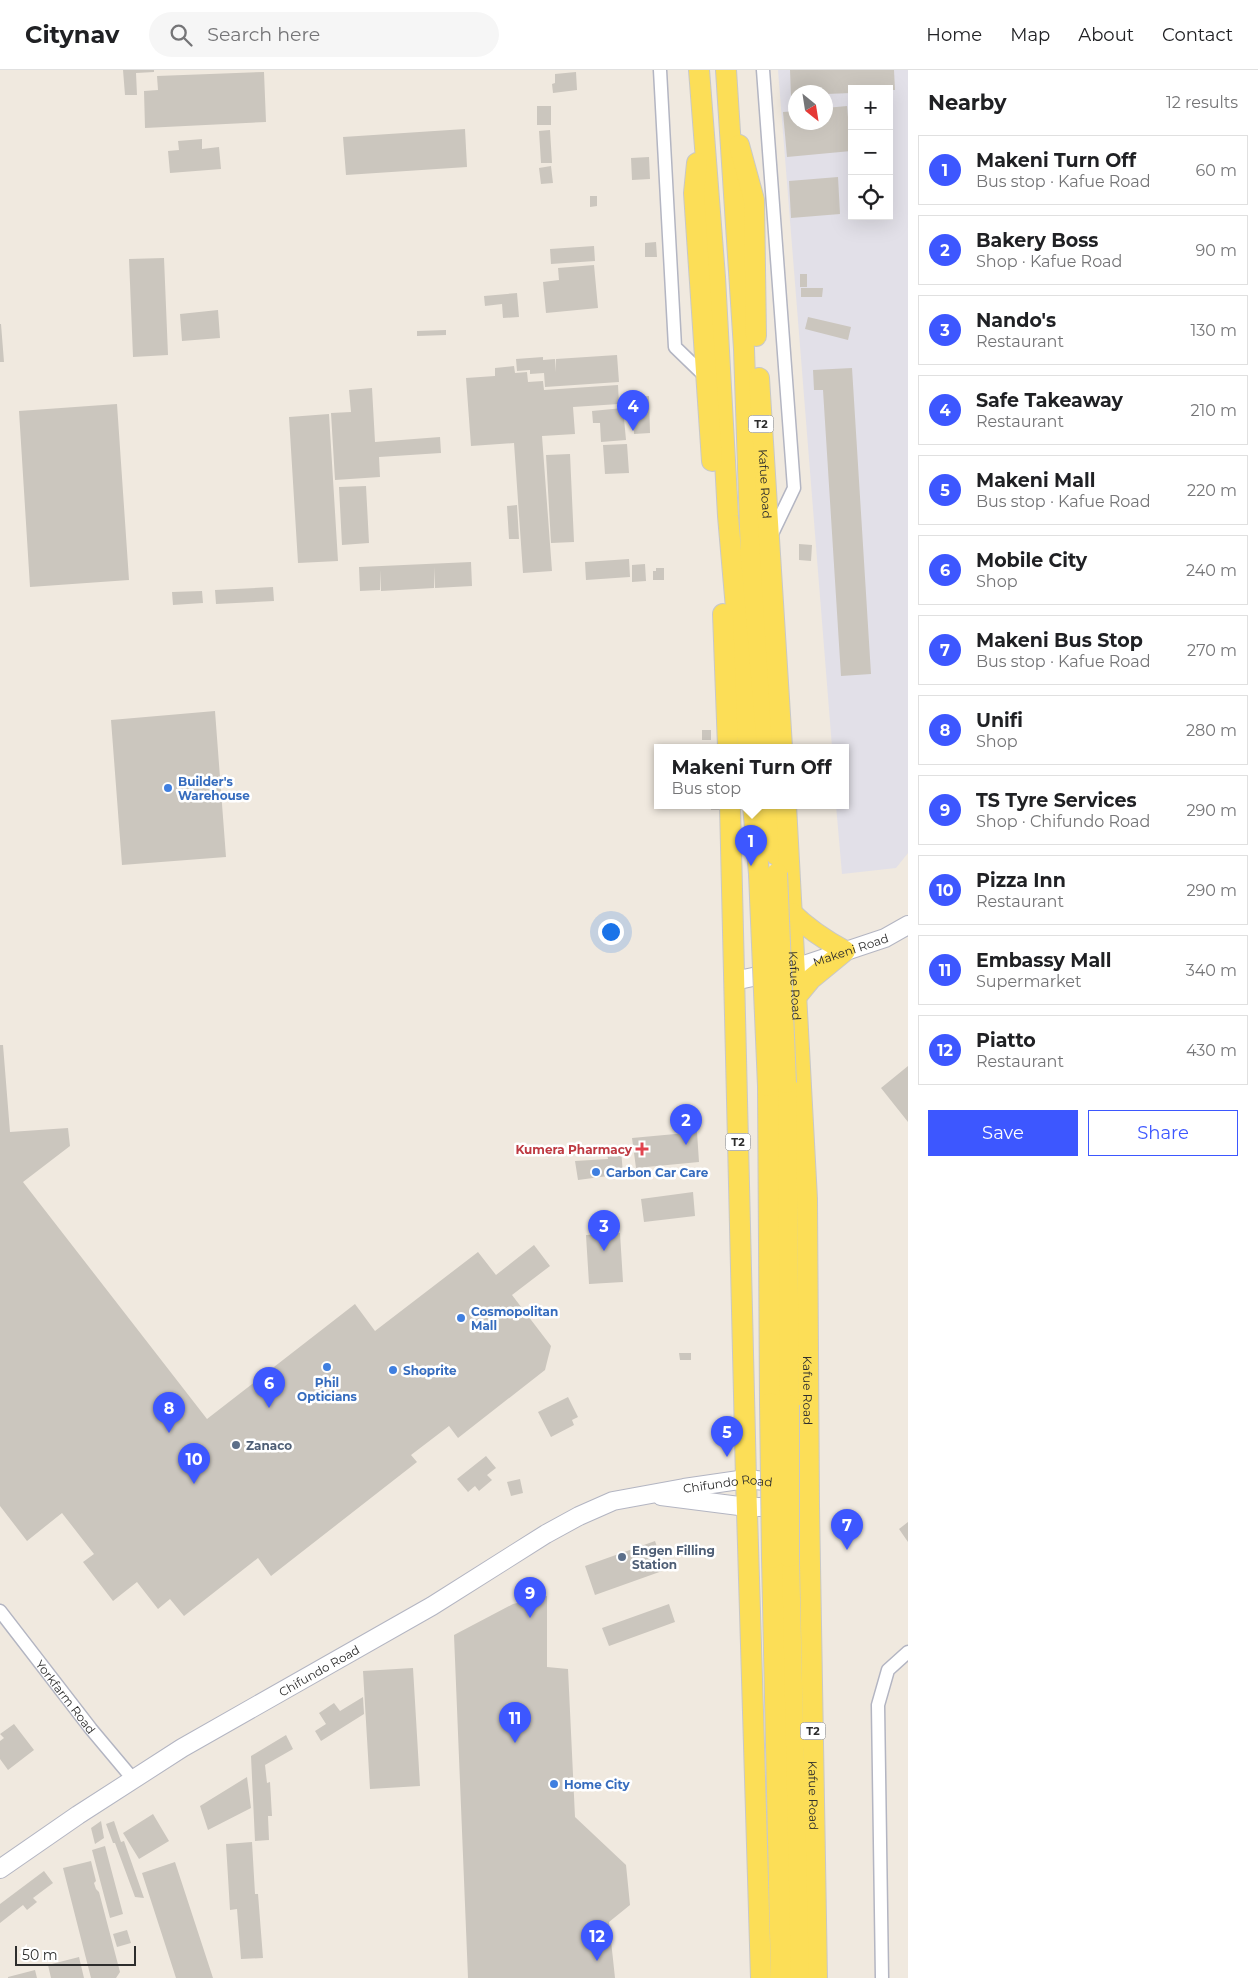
<!DOCTYPE html>
<meta charset="utf-8">
<style>
body{margin:0;font-family:Montserrat,sans-serif;background:#f6f6f6;color:#202124}
.controls{position:absolute;right:15px;top:15px;display:grid;overflow:hidden;border-radius:0px;box-shadow:0 5px 20px #0002}
.controls button{width:45px;height:45px;display:grid;place-items:center;padding:0;border:0;border-bottom:1px solid #e0e0e0;background:#fff;color:#202124;font:25px sans-serif}
.compass{position:absolute;left:788px;top:15px;width:45px;height:45px;border-radius:50%;background:#fff;box-shadow:0 5px 20px #0002;rotate:150deg}
.scale{position:absolute;left:15px;bottom:12px;width:121px;box-sizing:border-box;padding-left:5px;border:2px solid #2d2d2d;border-top:0;font-size:14px;line-height:18px;white-space:nowrap;color:#2d2d2d;-webkit-text-stroke:4px #fff;paint-order:stroke}
.you{position:absolute;left:610px;top:861px;width:18px;height:18px;margin:-12px;border:4px solid #fff;border-radius:50%;background:#1a73e8;box-shadow:0 0 0 8px #1a73e833}
.badge{display:grid;place-items:center;width:32px;height:32px;border-radius:50%;background:#3d57ff;color:#fff;font-size:16px;font-weight:700}
.pin{position:absolute;translate:-50% -41px;filter:drop-shadow(0 1px 2px #0008)}
.pin::after{content:'';position:absolute;top:26px;width:18px;height:15px;background:inherit;clip-path:polygon(0 0,100% 0,50% 100%)}
.popup{position:absolute;left:654px;top:674px;width:195px;height:65px;box-sizing:border-box;display:grid;place-content:center;border-radius:0px;background:#fff;filter:drop-shadow(0 1px 4px #0005);font-size:16px;white-space:nowrap;color:#757577}
.popup b{font-size:19px;color:#202124}
.popup::after{content:'';position:absolute;left:50%;top:100%;margin-left:-10px;border:10px solid transparent;border-top-color:#fff}
.list{margin:0;padding:0;list-style:none}
h2{display:flex;justify-content:space-between;align-items:center;height:65px;margin:0;padding:0 20px;font-size:21px}
h2 small{font-size:16px;font-weight:400;color:#757577}
.list li{display:grid;grid-template-columns:32px 1fr auto;gap:15px;align-items:center;box-sizing:border-box;height:70px;margin:0 10px 10px;padding:0 10px;border:1px solid #e0e0e0;border-radius:0px}
.list b{display:block;font-size:19px;white-space:nowrap}
.list p{margin:0;font-size:16px;white-space:nowrap;color:#757577}
.list em{font-size:16px;font-style:normal;color:#757577}
.actions{display:flex;gap:10px;padding:15px 20px}
.actions a{flex:1;padding:11px 0;border:1px solid #3d57ff;border-radius:0px;text-align:center;font-size:18px;color:#3d57ff}
.actions .main{background:#3d57ff;color:#fff}
.icon{flex:none;width:28px;height:28px;fill:none;stroke:currentColor;stroke-width:2;stroke-linecap:round;stroke-linejoin:round}
.map{position:relative;flex:none;width:908px;height:1908px;overflow:hidden}
header{display:flex;align-items:center;gap:30px;box-sizing:border-box;height:70px;padding:0 25px;background:#fff;border-bottom:1px solid #e0e0e0}
header strong{font-size:24px}
nav{display:flex;gap:28px;margin-inline-start:auto;font-size:18px}
.search{width:350px;height:45px;background:#f6f6f6;display:flex;align-items:center;gap:12px;box-sizing:border-box;padding:0 18px;border-radius:28px;color:#757577;font-size:19px}
main{display:flex}
aside{flex:1;background:#fff}
.map>svg:first-child{display:block}
.industrial{fill:#e2e0e8;fill-rule:evenodd}
.building{fill:#cbc6be}
.lines{fill:none;stroke-linecap:round;stroke-linejoin:round}
.street-casing{stroke:#b3b5c2;stroke-width:15}
.secondary-casing{stroke:#b3b5c2;stroke-width:20}
.primary-casing{stroke:#c8c8c8;stroke-width:22}
.street{stroke:#fff;stroke-width:12}
.secondary{stroke:#fff;stroke-width:18}
.primary{stroke:#fcde57;stroke-width:20}
.primary-bridge-casing{stroke:#c8c8c8;stroke-width:22;stroke-linecap:butt}
.primary-bridge{stroke:#fcde57;stroke-width:20}
.shop-dot{fill:#3f7fe0;stroke:#fff;stroke-width:2}
.health-dot{fill:#e0444e;stroke:#fff;stroke-width:2}
.service-dot{fill:#5c6f8a;stroke:#fff;stroke-width:2}
.labels{text-anchor:middle;dominant-baseline:central;stroke-width:5;stroke-linejoin:round;paint-order:stroke}
.shield{fill:#fff;stroke:#6c6c6c;stroke-width:1}
.shield-label{font-size:11px;font-weight:bold;fill:#2d2d2d}
.street-label{font-size:12px;fill:#2d2d2d;stroke:#fff}
.shop-label{font-size:12px;font-weight:bold;fill:#366cbe;stroke:#fff;text-anchor:start}
.health-label{font-size:12px;font-weight:bold;fill:#be3a42;stroke:#fff;text-anchor:end}
.service-label{font-size:12px;font-weight:bold;fill:#4e5e75;stroke:#fff;text-anchor:start}
</style>
<header>
<strong>Citynav</strong>
<div class="search"><svg class="icon" aria-label="search" viewBox="0 0 24 24"><circle cx="10" cy="10" r="6"/><path d="M15 15l6 6"/></svg>Search here</div>
<nav><a>Home</a><a>Map</a><a>About</a><a>Contact</a></nav>
</header>
<main>
<div class="map">
<svg width="908" height="1908" viewBox="0 0 908 1908">
<rect width="100%" height="100%" fill="#f0e9df"/>
<path class="industrial" d="M778,0H908V783L896,798L842,804L836,735H845V677H832ZM852,19H889V146H852ZM796,22H826V52H796Z"/>
<path class="building" d="M123,0H154V2L136,3L137,25H125Z
M790,0H894L895,20L852,19V23L826,24V22H796V26H791Z
M264,2L266,52L145,58L144,21L158,20L157,6Z
M576,2L577,20L553,23L552,14L555,13V4Z
M537,36H551V55H537Z
M847,36L851,81L787,87L783,42L796,41V52H826V38Z
M465,59L467,97L346,105L343,67Z
M550,60L552,93H541L539,61Z
M202,69V79L219,77L221,99L170,103L168,81L179,80L178,71Z
M649,87L650,109L632,110L631,88Z
M551,96L553,113L541,114L539,98Z
M838,107L840,144L791,148L789,111Z
M590,126H597V136L590,137Z
M656,172L657,187H645V173Z
M594,176L595,191L551,194L550,179Z
M164,188L168,285L133,287L129,189Z
M594,195L598,238L546,243L543,212L559,210L558,198Z
M800,204H807V217H800Z
M801,218H823L822,227H801Z
M517,223L519,247L503,248L502,234L485,236L484,226Z
M218,240L220,268L182,271L180,244Z
M808,247L851,257L848,270L805,259Z
M0,254H1L4,292H0Z
M446,260V265L417,266V261Z
M617,285L619,312L545,317L544,303L530,304V300L517,301L516,289L543,287V290L555,289L556,302V289Z
M514,296L515,303L527,302L528,312L543,311L544,320L618,315L619,334L573,337L575,364L542,366L552,501L523,503L514,373L471,376L466,308L495,306V298Z
M852,298L871,604L841,606L823,320H814L813,300Z
M372,318L375,372L440,367L441,383L379,387L380,407L335,410L331,343L351,342L349,320Z
M649,326L650,363L634,364L632,327Z
M117,334L129,510L30,517L19,341Z
M623,338L626,370L601,372L600,353H593L592,341Z
M329,344L338,491L298,493L289,347Z
M627,374L629,403L605,404L603,375Z
M570,384L574,472L551,473L546,385Z
M366,416L369,473L342,475L339,417Z
M517,435L519,469H509L507,436Z
M799,474L812,475L811,491L799,490Z
M629,489L630,507L586,510L585,492Z
M471,492L472,516L435,518L434,497V518L381,521L380,500V520L360,521L359,497Z
M645,494L646,511L632,512V495Z
M656,498H664V510H653V501H656Z
M273,517L274,531L216,534L215,520Z
M202,521L203,533L173,535L172,522Z
M215,641L226,787L122,795L111,650Z
M702,660H711V670H702Z
M711,735H719V740H711Z
M0,975H3L10,1062L68,1058L70,1076L23,1112L207,1349L355,1234L375,1261L478,1182L496,1205L534,1175L550,1196L512,1225L551,1276L545,1300L458,1368L449,1356L411,1385L417,1392L271,1506L258,1488L184,1546L170,1529L158,1539L137,1512L113,1531L83,1492L94,1484L62,1443L27,1471L0,1436Z
M908,996V1052L881,1018Z
M697,1062L699,1092L636,1098L632,1068Z
M606,1079H621L623,1104L578,1110L575,1091L608,1089Z
M693,1122L695,1146L644,1152L641,1129Z
M620,1163L623,1212L589,1214L586,1165Z
M679,1283H691V1290H680Z
M568,1327L578,1347L572,1350L574,1355L551,1367L538,1342Z
M486,1386L496,1398L487,1405L492,1410L479,1421L475,1416L468,1422L457,1409Z
M520,1409L523,1423L511,1426L507,1412Z
M908,1452V1472L899,1459Z
M655,1471L665,1500L595,1525L585,1496Z
M547,1526V1597L568,1599L575,1747L626,1795L630,1835L609,1852L615,1908H468L454,1565L513,1534Z
M669,1534L675,1552L609,1576L602,1558Z
M413,1598L420,1716L370,1719L363,1601Z
M363,1627L364,1644L321,1671L315,1661L326,1654L319,1643L334,1633L340,1641Z
M14,1654L34,1680L8,1700L0,1689V1671L4,1668L0,1664Z
M286,1665L293,1679L265,1695L267,1713L270,1712L272,1746H268L269,1770L255,1771L251,1686Z
M247,1707L251,1738L208,1760L200,1736Z
M153,1744L169,1771L139,1789L123,1763Z
M101,1751L104,1768L95,1774L91,1758Z
M114,1751L121,1772L124,1771L144,1828L135,1827L115,1773H113L106,1754Z
M252,1772L255,1824H258L263,1888L241,1889L237,1839L230,1840L226,1774Z
M105,1776L123,1844L110,1848L92,1780Z
M91,1791L96,1811L94,1813L96,1819L99,1822L120,1902L116,1908H91L63,1798Z
M175,1792L213,1908H176L142,1803Z
M44,1801L53,1813L33,1828L37,1832L27,1840L23,1835L0,1853V1834Z
M127,1860L131,1873L117,1877L113,1864Z
M79,1887L84,1908H51L48,1895Z
M35,1900L37,1908H8V1907Z"/>
<g class="lines">
<g class="street-casing">
<g id="street">
<path d="M660,0L675,277L706,307"/>
<path d="M763,0L794,418L771,466"/>
<path id="s1" d="M0,1541L91,1659L133,1709"/>
<path d="M882,1908L878,1635L888,1600L908,1582"/>
</g>
</g>
<g class="secondary-casing">
<g id="secondary">
<path id="s2" d="M734,911L795,898L885,868L908,855"/>
<path d="M661,1426L747,1437H784"/>
<path id="s3" d="M0,1799L78,1745L182,1678L432,1536L546,1464L579,1446L613,1431L684,1418L746,1409L785,1413"/>
</g>
</g>
<g class="primary-casing">
<g id="primary">
<path d="M699,0L715,207L728,446L748,677"/>
<path d="M726,0L744,279L751,487L767,677"/>
<path d="M739,75L754,130L756,266"/>
<path d="M697,93L694,123L712,391"/>
<path id="s4" d="M759,308L782,677"/>
<path d="M723,544L728,677"/>
<path d="M730,735L746,1409L761,1908"/>
<path d="M753,735L759,804"/>
<path d="M772,735L776,785"/>
<path id="s5" d="M786,735L807,1129L809,1436L817,1908"/>
<path d="M792,843C808,859 825,870 845,881L811,909L797,926"/>
<path d="M786,1013L789,1335"/>
<path d="M768,1016L770,1333"/>
<path d="M789,1487L799,1908"/>
<path d="M772,1488L781,1908"/>
</g>
</g>
<use href="#street" class="street"/>
<use href="#secondary" class="secondary"/>
<use href="#primary" class="primary"/>
<g class="primary-bridge-casing">
<path id="primary-bridge" d="M777,803L786,1013
M759,804L768,1016
M770,1333L772,1488
M789,1335V1487"/>
</g>
<use href="#primary-bridge" class="primary-bridge"/>
</g>
<g class="shop-dot">
<circle cx="168" cy="718" r="5"/>
<circle cx="596" cy="1102" r="5"/>
<circle cx="461" cy="1248" r="5"/>
<circle cx="327" cy="1297" r="5"/>
<circle cx="393" cy="1300" r="5"/>
<circle cx="554" cy="1714" r="5"/>
</g>
<path class="health-dot" d="M639.5 1071.5h5v5h5v5h-5v5h-5v-5h-5v-5h5z"/>
<g class="service-dot">
<circle cx="236" cy="1375" r="5"/>
<circle cx="622" cy="1487" r="5"/>
</g>
<g class="labels">
<g class="shield">
<rect x="748.5" y="345.5" width="25" height="17" rx="4"/>
<rect x="725.5" y="1063.5" width="25" height="17" rx="4"/>
<rect x="800.5" y="1652.5" width="25" height="17" rx="4"/>
</g>
<g class="shield-label">
<text x="761" y="354">T2</text>
<text x="738" y="1072">T2</text>
<text x="813" y="1661">T2</text>
</g>
<g class="street-label">
<text stroke="none"><textPath href="#s4" startOffset="106">Kafue Road</textPath></text>
<text stroke="none"><textPath href="#s2" startOffset="121">Makeni Road</textPath></text>
<text stroke="none"><textPath href="#s5" startOffset="181">Kafue Road</textPath></text>
<text stroke="none"><textPath href="#s5" startOffset="586">Kafue Road</textPath></text>
<text stroke="none"><textPath href="#s3" startOffset="832">Chifundo Road</textPath></text>
<text stroke="none"><textPath href="#s3" startOffset="376">Chifundo Road</textPath></text>
<text stroke="none"><textPath href="#s1" startOffset="108">Yorkfarm Road</textPath></text>
<text stroke="none"><textPath href="#s5" startOffset="991">Kafue Road</textPath></text>
</g>
<g class="shop-label">
<text x="178" y="711">Builder's<tspan x="178" dy="14">Warehouse</tspan></text>
<text x="606" y="1102">Carbon Car Care</text>
<text x="471" y="1241">Cosmopolitan<tspan x="471" dy="14">Mall</tspan></text>
<text x="403" y="1300">Shoprite</text>
<text x="327" y="1312" text-anchor="middle">Phil<tspan x="327" dy="14">Opticians</tspan></text>
<text x="564" y="1714">Home City</text>
</g>
<g class="health-label">
<text x="632" y="1079">Kumera Pharmacy</text>
</g>
<g class="service-label">
<text x="246" y="1375">Zanaco</text>
<text x="632" y="1480">Engen Filling<tspan x="632" dy="14">Station</tspan></text>
</g>
</g>
</svg>
<div class="controls">
<button>+</button>
<button>−</button>
<button><svg class="icon" aria-label="locate" viewBox="0 0 24 24"><circle cx="12" cy="12" r="6"/><path d="M12 2v4M12 18v4M2 12h4M18 12h4"/></svg></button>
</div>
<svg class="compass" viewBox="-18 -18 36 36"><path d="M0-13l5 13h-10z" fill="#e53935"/><path d="M0 13l5-13h-10z" fill="#757577"/></svg>
<div class="scale">50 m</div>
<div class="you"></div>
<div class="pin badge" style="left:751px;top:796px">1</div>
<div class="popup"><b>Makeni Turn Off</b>Bus stop</div>
<div class="pin badge" style="left:686px;top:1075px">2</div>
<div class="pin badge" style="left:604px;top:1181px">3</div>
<div class="pin badge" style="left:633px;top:361px">4</div>
<div class="pin badge" style="left:727px;top:1387px">5</div>
<div class="pin badge" style="left:269px;top:1338px">6</div>
<div class="pin badge" style="left:847px;top:1480px">7</div>
<div class="pin badge" style="left:169px;top:1363px">8</div>
<div class="pin badge" style="left:530px;top:1548px">9</div>
<div class="pin badge" style="left:194px;top:1414px">10</div>
<div class="pin badge" style="left:515px;top:1673px">11</div>
<div class="pin badge" style="left:597px;top:1891px">12</div>
</div>
<aside>
<h2>Nearby<small>12 results</small></h2>
<ul class="list">
<li><span class="badge">1</span><div><b>Makeni Turn Off</b><p>Bus stop · Kafue Road</p></div><em>60 m</em></li>
<li><span class="badge">2</span><div><b>Bakery Boss</b><p>Shop · Kafue Road</p></div><em>90 m</em></li>
<li><span class="badge">3</span><div><b>Nando's</b><p>Restaurant</p></div><em>130 m</em></li>
<li><span class="badge">4</span><div><b>Safe Takeaway</b><p>Restaurant</p></div><em>210 m</em></li>
<li><span class="badge">5</span><div><b>Makeni Mall</b><p>Bus stop · Kafue Road</p></div><em>220 m</em></li>
<li><span class="badge">6</span><div><b>Mobile City</b><p>Shop</p></div><em>240 m</em></li>
<li><span class="badge">7</span><div><b>Makeni Bus Stop</b><p>Bus stop · Kafue Road</p></div><em>270 m</em></li>
<li><span class="badge">8</span><div><b>Unifi</b><p>Shop</p></div><em>280 m</em></li>
<li><span class="badge">9</span><div><b>TS Tyre Services</b><p>Shop · Chifundo Road</p></div><em>290 m</em></li>
<li><span class="badge">10</span><div><b>Pizza Inn</b><p>Restaurant</p></div><em>290 m</em></li>
<li><span class="badge">11</span><div><b>Embassy Mall</b><p>Supermarket</p></div><em>340 m</em></li>
<li><span class="badge">12</span><div><b>Piatto</b><p>Restaurant</p></div><em>430 m</em></li>
</ul>
<div class="actions"><a class="main">Save</a><a>Share</a></div>
</aside>
</main>
